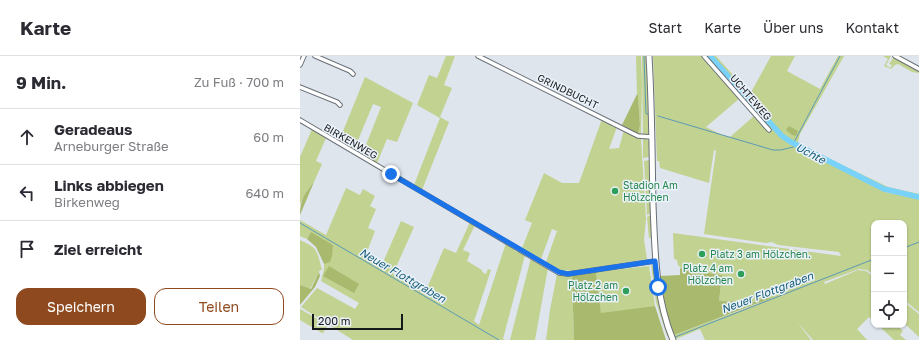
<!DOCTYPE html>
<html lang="de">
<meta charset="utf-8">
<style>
body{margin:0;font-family:"Golos Text",sans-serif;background:#f2f2f3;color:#2b2b33}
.controls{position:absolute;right:12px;bottom:12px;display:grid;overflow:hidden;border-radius:8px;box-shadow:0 1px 3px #0004}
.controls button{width:36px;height:36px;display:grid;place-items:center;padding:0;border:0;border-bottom:1px solid #e1e1e2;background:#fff;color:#2b2b33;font:20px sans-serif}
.scale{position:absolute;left:12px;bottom:10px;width:91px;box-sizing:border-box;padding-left:4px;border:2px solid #16191b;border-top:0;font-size:11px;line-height:14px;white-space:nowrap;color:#16191b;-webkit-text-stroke:3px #ebf2fa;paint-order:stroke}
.stop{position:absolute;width:12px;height:12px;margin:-9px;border:3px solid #1a73e8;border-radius:50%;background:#fff}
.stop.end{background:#1a73e8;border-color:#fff;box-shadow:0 1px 4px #0008}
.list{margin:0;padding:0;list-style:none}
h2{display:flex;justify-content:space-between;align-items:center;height:52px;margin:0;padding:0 16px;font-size:17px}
h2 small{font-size:13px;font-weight:400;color:#7c7c81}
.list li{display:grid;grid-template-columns:26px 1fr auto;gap:12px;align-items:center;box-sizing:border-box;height:56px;padding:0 16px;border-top:1px solid #e1e1e2}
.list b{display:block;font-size:15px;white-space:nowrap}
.list p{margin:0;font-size:13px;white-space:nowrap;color:#7c7c81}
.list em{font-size:13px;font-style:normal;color:#7c7c81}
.actions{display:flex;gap:8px;padding:12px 16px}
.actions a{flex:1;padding:9px 0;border:1px solid #8e491e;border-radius:12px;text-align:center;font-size:14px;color:#8e491e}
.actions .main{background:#8e491e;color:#fff}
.icon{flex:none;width:22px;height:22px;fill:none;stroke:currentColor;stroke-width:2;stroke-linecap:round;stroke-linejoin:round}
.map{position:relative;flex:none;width:619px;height:284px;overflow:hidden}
header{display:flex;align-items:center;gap:24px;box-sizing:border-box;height:56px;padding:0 20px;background:#fff;border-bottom:1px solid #e1e1e2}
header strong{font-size:19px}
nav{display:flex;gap:22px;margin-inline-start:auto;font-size:14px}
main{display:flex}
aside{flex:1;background:#fff}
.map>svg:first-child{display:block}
.green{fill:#c2d290}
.forest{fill:#a9ba6e}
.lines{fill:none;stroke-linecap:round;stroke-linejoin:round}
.stream{stroke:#5b9ab6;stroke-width:1}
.river{stroke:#78d2f9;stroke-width:5.5}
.minor-casing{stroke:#696f76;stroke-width:5.5}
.secondary-casing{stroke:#696f76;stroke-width:7}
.minor{stroke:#fff;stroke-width:3.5}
.secondary{stroke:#fff;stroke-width:5}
.route{stroke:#1a73e8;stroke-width:5}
.leisure-dot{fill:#2e9e5b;stroke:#ebf2fa;stroke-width:1.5}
.labels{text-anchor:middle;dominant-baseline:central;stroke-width:3;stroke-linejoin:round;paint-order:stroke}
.street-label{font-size:10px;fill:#16191b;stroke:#ebf2fa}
.leisure-label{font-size:10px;fill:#27864d;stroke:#ebf2fa;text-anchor:start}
.water-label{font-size:11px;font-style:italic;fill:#155d77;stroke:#ebf2fa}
</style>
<header>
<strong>Karte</strong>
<nav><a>Start</a><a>Karte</a><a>Über uns</a><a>Kontakt</a></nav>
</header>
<main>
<aside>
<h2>9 Min.<small>Zu Fuß · 700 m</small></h2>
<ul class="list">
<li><svg class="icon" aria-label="ahead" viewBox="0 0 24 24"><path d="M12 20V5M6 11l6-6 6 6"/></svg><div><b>Geradeaus</b><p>Arneburger Straße</p></div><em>60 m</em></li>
<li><svg class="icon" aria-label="left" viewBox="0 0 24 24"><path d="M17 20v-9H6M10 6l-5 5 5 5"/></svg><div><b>Links abbiegen</b><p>Birkenweg</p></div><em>640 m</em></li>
<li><svg class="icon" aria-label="arrive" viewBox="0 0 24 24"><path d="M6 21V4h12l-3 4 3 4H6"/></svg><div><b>Ziel erreicht</b></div></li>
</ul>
<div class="actions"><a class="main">Speichern</a><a>Teilen</a></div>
</aside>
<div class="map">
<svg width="619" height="284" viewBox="0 0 619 284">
<rect width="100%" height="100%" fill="#dee5ed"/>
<path class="green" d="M146,0H155L144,29L152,32L140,61L149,66L122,134L114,129L140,62L117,49L129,19L137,22Z
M336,0H341L342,26L341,79L338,78L340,69L338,40L337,38Z
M342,0H347L350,77L348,79L343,80Z
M353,0H402L440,42L406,71L420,78L430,81L454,60L469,77L471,76L406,0H416L450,38L471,0H495L487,15L520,33L538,0H544L500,78L498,86L499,88L588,131L619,138V140L586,133L554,117V119L589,137L619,142V256L604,244V167H574V219L567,214L559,213L524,226L525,228L558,214L566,215L574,221V265L569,261L557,273L567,284H513L497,266L511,284H405L400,273L376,283L374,279L457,248L469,240L454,246L419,245L422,219L382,213L378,209L377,204L374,203L373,177L541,200L539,196L478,189L472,186L466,187L404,178L416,95L414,94L409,127L360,112L359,105H357Z
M583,0H591L586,9L590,12L592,9L589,8L594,1L619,15V17L612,16L598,8L595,9L591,13L584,10L588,3Z
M65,21L113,47L97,86L87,83L77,107L62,99L81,51L73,48L54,94L39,85Z
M302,63L312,68V71H317L309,93L319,92L324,74L341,82L346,163L344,184L347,203L272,215L266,214L264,217L246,206L257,175L252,173L241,203L222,192L232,167L225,164L244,117L262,127H279Z
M12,73L26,82L16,105L22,108L14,126L7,135L0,148V101Z
M343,82L347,83L350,86V101L343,102Z
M349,104L350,105L351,157L347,159L344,105Z
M46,132L60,139L63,133L75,140L70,150L76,153L68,172L75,175L65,201L81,211L101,165L114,171L93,218L125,237L144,192L156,197L170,166L175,169L163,194L170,197L167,205L182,214V216L186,218L188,213L191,214L174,265L179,269L206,187L214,192V194L217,196L218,195L225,199L203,283L205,284H53L1,251L17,232L55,253L59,247L21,225L24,213V208H25L11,176L7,183L0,180V164L26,179Z
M352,158V181L349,182L347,161Z
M0,184C18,192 17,195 22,214H20L10,233L0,229Z
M231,202L248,212L235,284H210Z
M351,208L353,211L359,245L369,280H367L356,246Z
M349,210L355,250L301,258L296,216Z
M257,218L265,220H272L274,284H246L250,254Z
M604,246L619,258V281L604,267Z
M0,253L28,269L23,277H22L0,264Z
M578,269H597L603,275L600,279L606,284H594Z"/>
<path class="forest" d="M337,38L338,40L340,69L338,78L322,69Z
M489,70L498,75L496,80L492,79L486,74Z
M14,126L0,159C0,144 5,137 14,126Z
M11,176L33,189L32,200L30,206L24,208L16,191L7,183Z
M29,210L59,228L54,237L23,220Z
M380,212L382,213L422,219L419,245L454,246L469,240L471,242L374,279L367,259L360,220L380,219Z
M19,216L20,220L15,231L0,249V229L11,233Z
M296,216L301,257L355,250L366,284H274L272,220Z"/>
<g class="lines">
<path class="stream" d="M344,0L346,58H348
M358,60L473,94H481L497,90
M493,88L540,0
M0,167L199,284
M604,192L619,186
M375,281L574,203"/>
<path class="river" d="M410,0L482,80L491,86L584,133L619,141"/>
<g class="minor-casing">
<path id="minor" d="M15,0L50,15L53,18
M178,0L338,80L352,81
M404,0L469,74
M595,0L619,13
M0,9L4,0
M0,31L37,46L40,49
M0,64L259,217L268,218L355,205"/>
</g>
<g class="secondary-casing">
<path id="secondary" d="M349,0C352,50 352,100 353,149C355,195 355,241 373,284"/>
</g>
<use href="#minor" class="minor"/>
<use href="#secondary" class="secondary"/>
</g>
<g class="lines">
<path class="route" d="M91,118L259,216L268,218L355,205L358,231"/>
</g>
<g class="leisure-dot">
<circle cx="315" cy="135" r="4"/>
<circle cx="402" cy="198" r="4"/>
<circle cx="441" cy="218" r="4"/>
<circle cx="326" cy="235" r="4"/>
</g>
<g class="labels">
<g class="street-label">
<text transform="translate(268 35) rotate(26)">GRINDBUCHT</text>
<text transform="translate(451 41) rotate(49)">UCHTEWEG</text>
<text transform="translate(51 85) rotate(30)">BIRKENWEG</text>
</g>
<g class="leisure-label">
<text x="323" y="129">Stadion Am<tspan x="323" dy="12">Hölzchen</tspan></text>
<text x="410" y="198">Platz 3 am Hölzchen.</text>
<text x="433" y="212" text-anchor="end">Platz 4 am<tspan x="433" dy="12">Hölzchen</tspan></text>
<text x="318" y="229" text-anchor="end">Platz 2 am<tspan x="318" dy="12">Hölzchen</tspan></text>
</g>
<g class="water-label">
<text transform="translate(511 97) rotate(27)">Uchte</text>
<text transform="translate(103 219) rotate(30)">Neuer Flottgraben</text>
<text transform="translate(467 236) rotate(-21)">Neuer Flottgraben</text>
</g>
</g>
</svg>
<div class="controls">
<button>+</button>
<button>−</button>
<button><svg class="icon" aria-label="locate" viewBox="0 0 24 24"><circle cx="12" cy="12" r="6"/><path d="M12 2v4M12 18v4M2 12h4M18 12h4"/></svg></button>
</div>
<div class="scale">200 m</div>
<div class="stop" style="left:358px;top:231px"></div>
<div class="stop end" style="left:91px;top:118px"></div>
</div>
</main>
